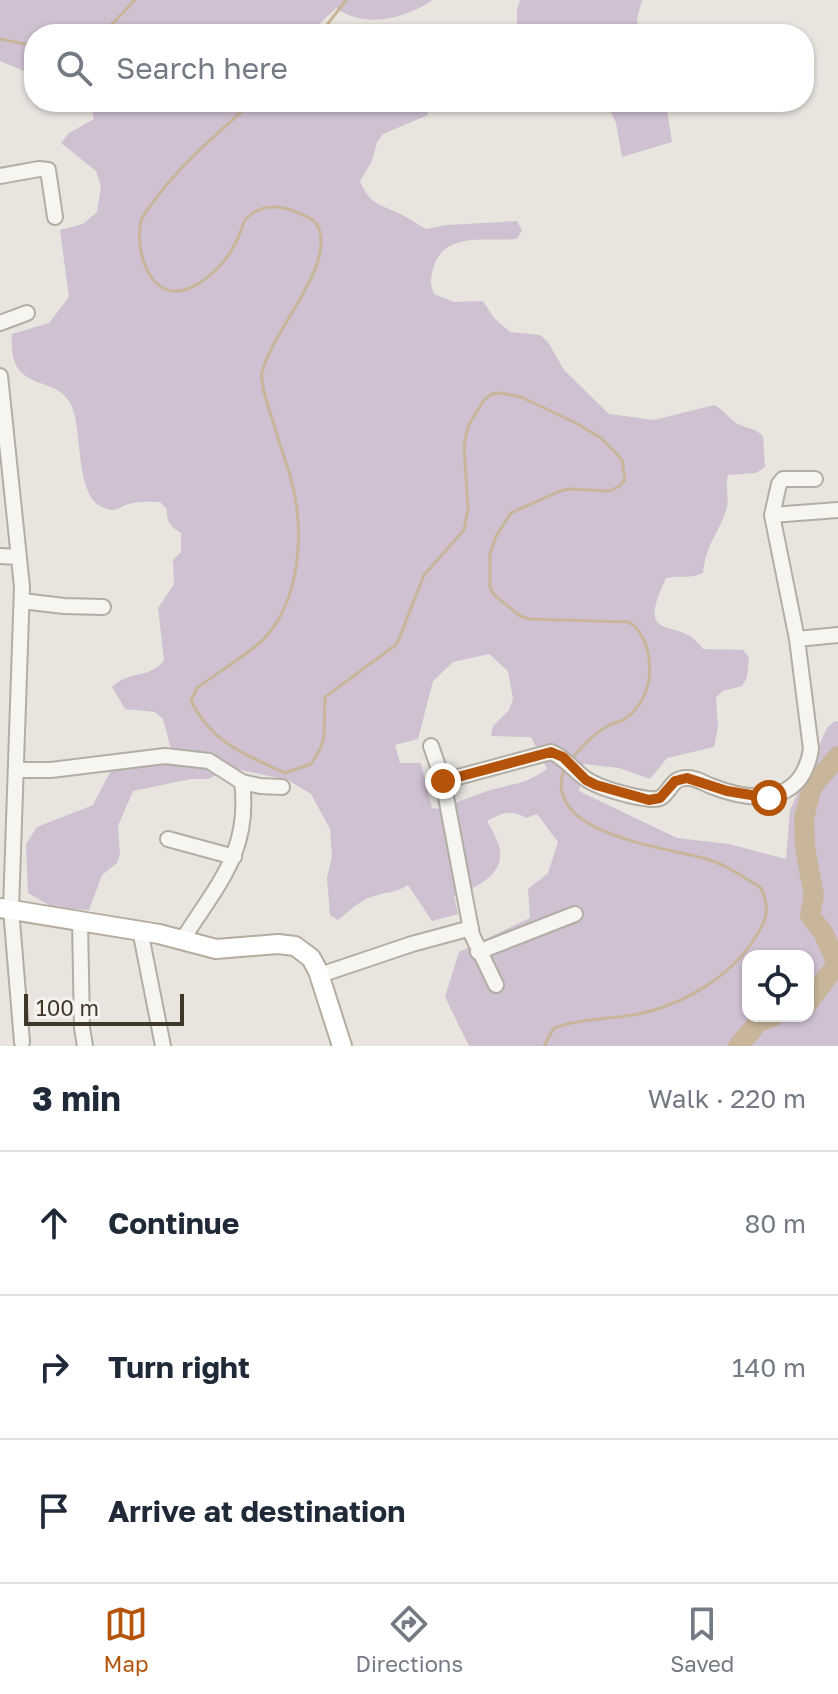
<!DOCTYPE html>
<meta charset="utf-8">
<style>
body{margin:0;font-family:"Golos Text",sans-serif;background:#f2f2f3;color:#1f2937}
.controls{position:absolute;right:24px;bottom:24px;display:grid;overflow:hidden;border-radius:16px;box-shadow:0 2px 6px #0004}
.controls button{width:72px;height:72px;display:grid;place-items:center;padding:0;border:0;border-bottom:2px solid #e0e1e3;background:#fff;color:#1f2937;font:40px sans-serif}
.scale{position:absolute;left:24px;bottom:20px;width:160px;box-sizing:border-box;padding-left:8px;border:4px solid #3f3828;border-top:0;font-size:22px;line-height:28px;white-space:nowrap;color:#3f3828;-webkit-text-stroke:6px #f6f3ee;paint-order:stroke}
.stop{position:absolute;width:24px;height:24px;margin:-18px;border:6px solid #b45309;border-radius:50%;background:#fff}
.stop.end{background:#b45309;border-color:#fff;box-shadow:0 2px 8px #0008}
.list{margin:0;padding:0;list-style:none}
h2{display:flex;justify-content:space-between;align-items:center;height:104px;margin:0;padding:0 32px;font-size:34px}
h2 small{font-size:26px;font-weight:400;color:#747a83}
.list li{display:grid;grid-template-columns:52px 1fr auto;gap:24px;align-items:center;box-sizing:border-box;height:144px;padding:0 32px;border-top:2px solid #e0e1e3}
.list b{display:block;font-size:30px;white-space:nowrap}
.list em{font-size:26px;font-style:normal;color:#747a83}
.icon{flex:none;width:44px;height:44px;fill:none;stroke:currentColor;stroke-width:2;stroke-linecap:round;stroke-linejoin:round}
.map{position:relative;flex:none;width:838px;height:1046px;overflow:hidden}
.search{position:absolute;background:#fff;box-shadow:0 2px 6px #0004;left:24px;right:24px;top:24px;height:88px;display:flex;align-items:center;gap:20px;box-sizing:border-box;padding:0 28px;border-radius:32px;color:#747a83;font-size:30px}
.sheet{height:536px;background:#fff}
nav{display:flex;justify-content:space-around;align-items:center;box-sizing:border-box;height:112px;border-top:2px solid #e0e1e3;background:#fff;font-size:22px;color:#747a83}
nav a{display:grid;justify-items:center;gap:4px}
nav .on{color:#b45309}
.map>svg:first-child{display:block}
.green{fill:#cfc0d2;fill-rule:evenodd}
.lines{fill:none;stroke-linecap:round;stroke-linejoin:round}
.stream{stroke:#c8b59a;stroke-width:3}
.river{stroke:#c8b59a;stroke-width:20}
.minor-casing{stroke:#b2aea4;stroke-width:18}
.major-casing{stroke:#b4ad9e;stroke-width:22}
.minor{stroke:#f6f5f1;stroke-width:14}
.major{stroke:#fff;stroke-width:18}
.route{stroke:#b45309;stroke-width:10}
</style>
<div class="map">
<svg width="838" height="1046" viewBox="0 0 838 1046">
<rect width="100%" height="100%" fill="#e8e5df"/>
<path class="green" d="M0,0H433C404,19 365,29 336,8L309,34H34V75L0,61Z
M520,0H642L637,19L639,34H517V10Z
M104,102H426L428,115L383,134L377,142L372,161L360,181C369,203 378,204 398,213C408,217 417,224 426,229L447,225L517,221L522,230L517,239C490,242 448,231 435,263C431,275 429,282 434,294L454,302L483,301L494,318L510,332L540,335L548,342L564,370L609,414L654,420L714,405C725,410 730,421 740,425C749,429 755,428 763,436L765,467L756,473L728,475C725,486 729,497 727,507C720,532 706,543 703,573C691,579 679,575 666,578C633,648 680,613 703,649L743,650L749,657L747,677L742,686L723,691L716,697L718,727L714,747L667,758L650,779L619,768L584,764L579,791L677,838L729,844L786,859L790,810L827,728L835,721L838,722V1046H469L445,997L459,952L530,918L528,889L548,873L558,842L537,814L526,818C510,809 503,813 487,821C491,829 497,838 499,846C507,875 475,888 454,896L458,914L432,921L408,885C397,893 384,892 371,897C359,901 348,912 338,920L330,915L327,878L332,856L330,829L311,794L288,780L232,768L208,779H191L133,791L118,826L120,854L117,863L102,875L89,910L54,908L28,893L26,844L37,827L93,805L110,772L174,760L163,719L155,712L125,709L112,687C129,670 151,679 164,660L158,608L174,584L173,560L181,552V533C171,527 166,521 167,509L160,502C150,502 139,501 129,504C124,505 117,510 112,510C111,510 101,507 100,506C76,493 82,431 72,407C58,371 7,398 12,334L49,323L69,297L60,230L83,224L97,212L101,186L96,171L61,143L69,133L94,119L91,106ZM489,654L508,671L513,699L509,710L493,726L491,736L531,737L547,769C523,786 512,783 487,791C471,797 455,803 439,809L432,808L421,763H400L395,745L418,739L433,681L453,662ZM748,956H808V1016H748Z
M606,102H666L672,142L622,157L616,123Z"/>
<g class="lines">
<path class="stream" d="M97,34L112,24L135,0
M320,34L346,0
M0,39L34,46
M252,102C218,134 181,163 154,201C150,207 143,214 141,221C134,251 151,305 190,288C210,279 227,261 236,242C240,235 242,225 246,219C259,204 280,205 296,212C306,216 316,219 319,229C333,268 273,330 262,372C259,384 272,417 276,431C280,448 288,465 292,483C304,530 301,593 269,633C257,649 215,674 197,688L191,701C212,743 244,754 285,773L311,764L321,747L324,737L325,697L397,644L424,575L464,530L468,509L464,446L468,426L484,400L492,394L502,393L521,397L576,423L601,438L615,452L622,460L625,480L618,487L609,491L569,489L560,491L511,513L496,536L490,554V587L494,595L520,616L529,619L629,622C641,630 647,644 649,659C652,681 645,705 625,719C620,722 613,723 608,726C593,734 582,746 571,760
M544,1046L554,1028C585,1017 619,1020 651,1011C689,1000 729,976 751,944C765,924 772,911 761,888C743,877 727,865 707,859C666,847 541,835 564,769"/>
<path class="river" d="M808,1003L837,964L823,932L810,916L814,895L805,848L804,818L812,787L838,756
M738,1046L759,1022L774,1016"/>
<g class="minor-casing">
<path id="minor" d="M0,176L39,169L48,170L55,217
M0,323L27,313
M0,376L22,587L11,909L22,1042
M772,515L838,510
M0,556L19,557
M22,601L64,606L103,607
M797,639L772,515L779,484L783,479H815
M431,746L443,781L472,935L496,985
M16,770H51L165,756L209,761L242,782L260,786L282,787
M443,781L551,752C569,759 577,777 595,784C605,789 650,803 660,798C671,792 671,777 688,778C697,778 703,783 711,786C754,803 802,805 811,749L797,639L838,635
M168,839L234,857
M80,921L82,1028L85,1046
M140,930L163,1046
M183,939C217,885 251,851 242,782
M478,952L575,914
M320,975L412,944L471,928"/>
</g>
<g class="major-casing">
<path id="major" d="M0,908L159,934L216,949L278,944L295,946L311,958L318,971L342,1046"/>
</g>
<use href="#minor" class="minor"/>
<use href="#major" class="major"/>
</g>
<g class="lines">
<path class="route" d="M443,781L551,752L563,757L586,780L596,785L649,800L660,798L675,781L687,778L727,791L769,798"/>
</g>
</svg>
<div class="controls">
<button><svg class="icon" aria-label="locate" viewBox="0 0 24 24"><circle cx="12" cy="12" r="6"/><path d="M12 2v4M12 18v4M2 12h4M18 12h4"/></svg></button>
</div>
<div class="scale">100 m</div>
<div class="stop" style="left:769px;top:798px"></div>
<div class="stop end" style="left:443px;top:781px"></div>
<div class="search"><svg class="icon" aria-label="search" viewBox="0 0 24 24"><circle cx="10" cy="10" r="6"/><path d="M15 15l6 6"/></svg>Search here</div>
</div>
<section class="sheet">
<h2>3 min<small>Walk · 220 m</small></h2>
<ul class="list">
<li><svg class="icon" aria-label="ahead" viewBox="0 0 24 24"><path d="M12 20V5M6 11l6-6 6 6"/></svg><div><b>Continue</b></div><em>80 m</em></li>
<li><svg class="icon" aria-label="right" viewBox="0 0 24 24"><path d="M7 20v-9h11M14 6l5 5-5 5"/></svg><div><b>Turn right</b></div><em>140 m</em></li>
<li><svg class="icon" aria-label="arrive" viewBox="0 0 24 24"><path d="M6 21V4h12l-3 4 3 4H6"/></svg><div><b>Arrive at destination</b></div></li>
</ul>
</section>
<nav>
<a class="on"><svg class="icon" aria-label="map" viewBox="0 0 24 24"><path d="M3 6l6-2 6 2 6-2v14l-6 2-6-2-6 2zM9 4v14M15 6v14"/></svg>Map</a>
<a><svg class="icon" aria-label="directions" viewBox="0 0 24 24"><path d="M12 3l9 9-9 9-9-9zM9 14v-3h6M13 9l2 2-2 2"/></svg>Directions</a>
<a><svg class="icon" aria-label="saved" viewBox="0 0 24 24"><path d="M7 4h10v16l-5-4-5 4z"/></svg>Saved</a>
</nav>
